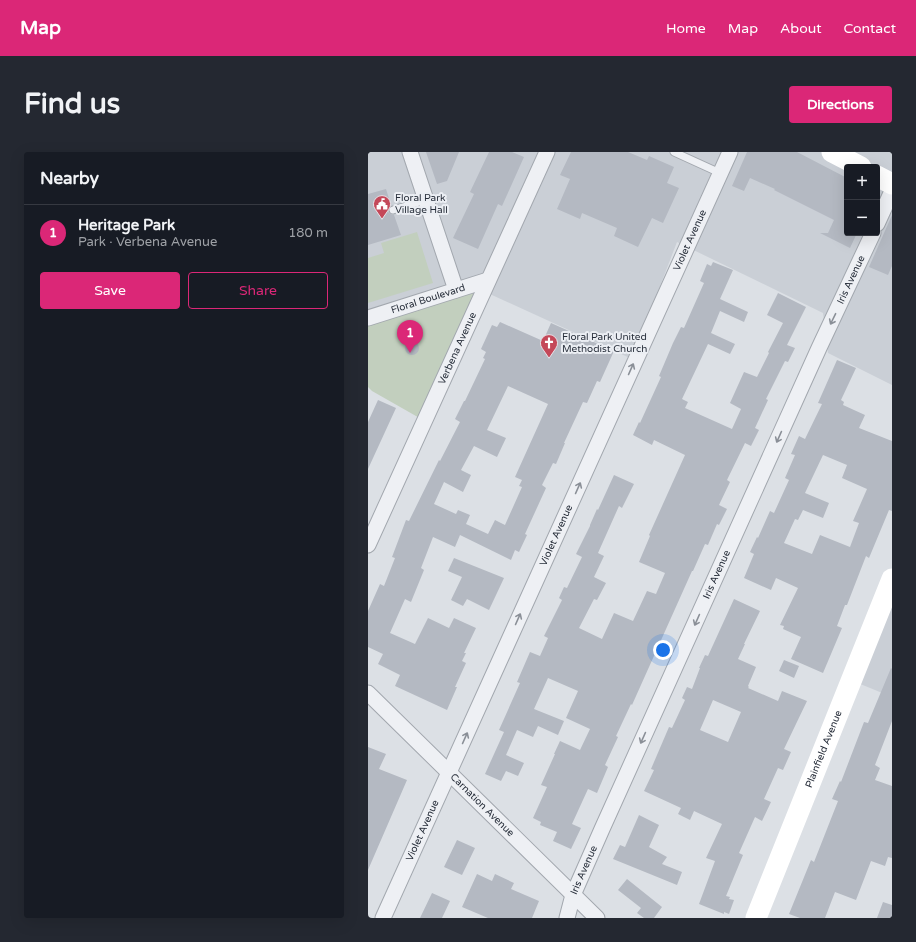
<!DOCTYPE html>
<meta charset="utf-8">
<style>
body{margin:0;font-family:"Varela Round",sans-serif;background:#242831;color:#f1f3f6}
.controls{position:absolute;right:12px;top:12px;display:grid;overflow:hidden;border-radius:4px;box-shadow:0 4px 16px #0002}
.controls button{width:36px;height:36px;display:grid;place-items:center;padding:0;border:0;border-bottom:1px solid #363941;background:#171b24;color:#f1f3f6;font:20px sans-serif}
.you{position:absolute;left:295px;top:498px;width:14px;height:14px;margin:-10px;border:3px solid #fff;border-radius:50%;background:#1a73e8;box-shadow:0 0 0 6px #1a73e833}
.badge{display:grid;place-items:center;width:26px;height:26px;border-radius:50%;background:#db2777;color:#fff;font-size:13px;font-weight:700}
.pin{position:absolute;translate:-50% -33px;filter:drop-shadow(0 1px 2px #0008)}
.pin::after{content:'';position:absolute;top:21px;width:14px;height:12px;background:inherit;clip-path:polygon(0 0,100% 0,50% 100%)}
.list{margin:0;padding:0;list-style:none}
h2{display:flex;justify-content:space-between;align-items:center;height:52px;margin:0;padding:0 16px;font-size:17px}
h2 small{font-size:13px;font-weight:400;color:#9ea1a6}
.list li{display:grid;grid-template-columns:26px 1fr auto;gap:12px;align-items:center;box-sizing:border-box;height:56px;padding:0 16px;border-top:1px solid #363941}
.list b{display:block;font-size:15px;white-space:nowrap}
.list p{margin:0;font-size:13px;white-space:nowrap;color:#9ea1a6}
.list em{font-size:13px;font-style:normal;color:#9ea1a6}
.actions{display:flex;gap:8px;padding:12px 16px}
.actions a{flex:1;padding:9px 0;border:1px solid #db2777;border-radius:4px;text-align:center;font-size:14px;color:#db2777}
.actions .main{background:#db2777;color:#fff}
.map{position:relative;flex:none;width:524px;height:766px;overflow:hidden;border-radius:4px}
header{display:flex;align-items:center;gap:24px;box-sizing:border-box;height:56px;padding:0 20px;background:#db2777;color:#fff}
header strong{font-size:19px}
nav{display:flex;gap:22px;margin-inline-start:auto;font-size:14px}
.intro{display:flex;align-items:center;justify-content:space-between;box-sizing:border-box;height:96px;padding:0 24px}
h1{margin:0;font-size:28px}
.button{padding:10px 18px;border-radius:4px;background:#db2777;color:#fff;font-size:14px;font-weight:700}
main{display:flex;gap:24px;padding:0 24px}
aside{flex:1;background:#171b24;border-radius:4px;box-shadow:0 4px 16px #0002}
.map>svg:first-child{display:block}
.built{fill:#cacfd6;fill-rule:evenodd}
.green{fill:#c2cfbe}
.building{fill:#b4b9c2;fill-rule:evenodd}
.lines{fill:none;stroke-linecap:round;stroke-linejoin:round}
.lane-casing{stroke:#a2a7ae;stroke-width:9}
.street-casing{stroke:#a2a7ae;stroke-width:17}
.lane{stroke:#eef0f4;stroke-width:7}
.street{stroke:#eef0f4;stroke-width:15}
.secondary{stroke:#fff;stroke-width:21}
.oneway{stroke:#8a8f97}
.labels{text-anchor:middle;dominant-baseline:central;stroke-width:4;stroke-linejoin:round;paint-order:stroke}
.poi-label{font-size:10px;fill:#272e3a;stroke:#ebeef3;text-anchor:start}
.street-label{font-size:10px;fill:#272e3a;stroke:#ebeef3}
</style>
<header>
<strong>Map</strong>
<nav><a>Home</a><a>Map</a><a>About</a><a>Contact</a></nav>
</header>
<div class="intro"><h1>Find us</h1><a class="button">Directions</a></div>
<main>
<aside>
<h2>Nearby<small></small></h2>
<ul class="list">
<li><span class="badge">1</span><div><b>Heritage Park</b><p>Park · Verbena Avenue</p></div><em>180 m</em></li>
</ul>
<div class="actions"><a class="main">Save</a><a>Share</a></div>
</aside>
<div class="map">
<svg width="524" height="766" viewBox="0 0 524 766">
<rect width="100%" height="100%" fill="#dce0e5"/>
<path class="built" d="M0,0H524V233L460,201L455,161L309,90L264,207L113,138L0,168ZM479,15H509V81H479Z
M524,434V545L485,529Z"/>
<path class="green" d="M49,80L65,131L0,151V106L16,101L13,91Z
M116,132L55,268L4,239L0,235V168Z"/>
<path class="building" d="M58,0H91L79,29L69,32Z
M121,0H144L156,5L134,54L130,52L110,97L85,86L106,42L102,40Z
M203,0H260L279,8L281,4L306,15L299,31L311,36L295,71L284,66L270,95L246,84L249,76L214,61L212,67L189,57L202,27L192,23Z
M379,0H429L479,26V81H489L482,96L452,81H460L466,68L406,38L407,37L382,26L376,39L364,34Z
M18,37L23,53L20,56V60L24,63H26L33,83L0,93V42Z
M524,63V114L520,123L501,115Z
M345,110L365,118L352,147L380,160L376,170L352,159L343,181L367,192L362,202L340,192L314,247L320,250L317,256L364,277L373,257L362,251L376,220L389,225L401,201L400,200L415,171L399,163L410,141L438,155L419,193L427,196L420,210L417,209L398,247L400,248L387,276L391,278L383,294L377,291L359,328L362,330L351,353L359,357L351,373L349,372L340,393L337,392L325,419H324L264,553L263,552L248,584L250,585L237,613L240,615L229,641L220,637L204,672L213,676L203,697L185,689L189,680L172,673L173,670L165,666L179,635L173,633L187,602H186L192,589L212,598L222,577L198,566L210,539L180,526L166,557L196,569L190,583L170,574L165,585L149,578L138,603L156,611L150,624L138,619L133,629L117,622L136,580L131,578L152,531L149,530L162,500L172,504L180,486L176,484L194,448L191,446L196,435L199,436L214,405L208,402L222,374V373L229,357L230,358L246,323L266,332L254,356L251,354L230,401L236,404L226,425L238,431L229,448L226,447L211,476L234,487L246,461L265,469L279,439L288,442L297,421L271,410L282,384L281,383L317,303L286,288L284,293L265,283L271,270L272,271L293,225L291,224L305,191L313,175L316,176L336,131L332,129L339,112L343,114Z
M132,170L175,189L183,171L246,199L232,230L229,229L219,251L215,250L196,291H197L188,312L185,311L174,333L178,336L157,382L159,383L151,400L147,398L143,408L92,383L87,395L65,385L53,416L56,418L43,450L37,447L22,481L47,492L60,466L81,476L86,466L108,476L96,501H98L94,509L98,511L87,535H89L79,558L27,534L32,523L10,512L15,502L0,495V459L12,432L16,434L27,406L24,405L38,368L41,369L71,308L72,309L92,270L87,267L96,249H97L117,207L115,206L118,200L113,197L124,173L129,175ZM140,234L180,252L147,325L154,328L151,334L154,335L137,373L127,368L120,382L98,372L102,363L90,358L88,362L66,352L76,330L95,340L103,323L93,318L106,294L129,305L138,286L119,278Z
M37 196a7 7 0 1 1 14 0a7 7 0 1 1-14 0Z
M469,208L488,216L473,248L476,250L475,253L497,263L491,276L524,289V359L521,358L501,406L498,404L479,453H477L469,474L474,476L455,521L423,507L433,485L415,477L416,474L412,473L430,436L408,426L403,438L376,426L386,402L382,400L389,385L390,386L402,359L406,361L421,328L417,326L427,303L423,302L431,284L437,287L454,252L450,251ZM455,303L479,313L474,326L499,337L485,369L491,371L482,395L452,383L444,402L416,391L427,367L430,368L435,358L455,366L461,351L437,341Z
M10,248L28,256L0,317V270Z
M86,406L136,426L121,458L99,447L95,454L83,448L94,425L80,419Z
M366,447L392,459L376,492H377L370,507L388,515L380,534L381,535L380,536L410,549L414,539L439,549L416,597L423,600L415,618L410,616L396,647L403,650L394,669L387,665L371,701L375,703L358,744L362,745L361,747L366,748L361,762L356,760V762L331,752L347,709L338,706L354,672L326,659L322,668L310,662L313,656L276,639L286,618L283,617L301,575L304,576L317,548L314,546L319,535L324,537L332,516H331L337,503L340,504ZM345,548L373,560L360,590L332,578Z
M416,508L431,514L426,526L411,519Z
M523,516L524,517V569L507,613L512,616L507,628L524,634V706L520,705L517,714L503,709L488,748L467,740L457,766H432L421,762L443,708L446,710L470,649L464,647L472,629L473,630L496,570L500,571Z
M0,595L18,602L11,617L39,628L0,718Z
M271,663L291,673L281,695L299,705L294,712L314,720L309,733L245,707L252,693L257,695Z
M89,688L107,696L94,723L76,715Z
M109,722L124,729L127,722L146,731L143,737L171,749L164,766H120L94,755Z
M259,727L294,755L286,766H276L269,761L273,756L250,738Z
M64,741L82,749L74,766H52Z
M515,750L524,753V766H509Z"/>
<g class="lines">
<g class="lane-casing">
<path id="lane" d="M306,0L352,21
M25,58L58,48"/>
</g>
<g class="street-casing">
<g id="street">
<path d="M42,0L88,138"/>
<path d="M509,72L524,39"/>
<path id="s1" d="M0,166L120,128"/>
<path id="s2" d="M0,393L179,0"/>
<path id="s3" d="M0,541L229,766"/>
<path id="s4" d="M15,766L362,0"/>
<path id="s5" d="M199,766L205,743L234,677L451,196L505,81"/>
</g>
</g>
<use href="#lane" class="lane"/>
<use href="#street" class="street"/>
<g class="secondary">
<path d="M464,0L493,15"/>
<path d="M509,24L524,32"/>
<path id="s6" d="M388,766L524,427"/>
</g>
</g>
<defs><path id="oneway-shaft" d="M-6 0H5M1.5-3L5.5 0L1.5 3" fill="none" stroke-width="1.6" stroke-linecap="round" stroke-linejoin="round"/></defs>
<g class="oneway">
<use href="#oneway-shaft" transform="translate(465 167) rotate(116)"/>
<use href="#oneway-shaft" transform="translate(263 217) rotate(-66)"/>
<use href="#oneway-shaft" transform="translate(411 285) rotate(114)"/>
<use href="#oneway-shaft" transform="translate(210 336) rotate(-66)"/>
<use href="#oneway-shaft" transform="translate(150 467) rotate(-66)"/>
<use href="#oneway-shaft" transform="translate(329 468) rotate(114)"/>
<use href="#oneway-shaft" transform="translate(97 586) rotate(-66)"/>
<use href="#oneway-shaft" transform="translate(275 586) rotate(114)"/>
</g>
<defs>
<g id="civic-pin" transform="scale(0.9)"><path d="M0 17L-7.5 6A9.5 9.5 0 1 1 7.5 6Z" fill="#c44859" stroke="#ebeef3"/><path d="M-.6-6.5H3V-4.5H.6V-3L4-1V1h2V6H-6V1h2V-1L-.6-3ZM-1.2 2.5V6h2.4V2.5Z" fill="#fff"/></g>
<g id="church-pin" transform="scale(0.9)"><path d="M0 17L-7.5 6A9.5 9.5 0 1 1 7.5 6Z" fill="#c44859" stroke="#ebeef3"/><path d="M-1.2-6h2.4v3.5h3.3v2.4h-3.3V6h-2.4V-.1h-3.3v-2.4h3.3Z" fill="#fff"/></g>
</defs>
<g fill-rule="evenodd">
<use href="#civic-pin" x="14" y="52"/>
<use href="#church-pin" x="181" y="191"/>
</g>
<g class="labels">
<g class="poi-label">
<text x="27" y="46">Floral Park<tspan x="27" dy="12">Village Hall</tspan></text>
<text x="194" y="185">Floral Park United<tspan x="194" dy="12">Methodist Church</tspan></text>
</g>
<g class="street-label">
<text stroke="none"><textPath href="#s4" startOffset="744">Violet Avenue</textPath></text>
<text stroke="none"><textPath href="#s5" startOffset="699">Iris Avenue</textPath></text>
<text stroke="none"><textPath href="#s1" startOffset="63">Floral Boulevard</textPath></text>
<text stroke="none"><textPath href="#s2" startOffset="216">Verbena Avenue</textPath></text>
<text stroke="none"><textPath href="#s4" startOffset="420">Violet Avenue</textPath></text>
<text stroke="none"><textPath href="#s5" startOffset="375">Iris Avenue</textPath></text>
<text stroke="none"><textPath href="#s6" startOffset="182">Plainfield Avenue</textPath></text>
<text stroke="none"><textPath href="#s3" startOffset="160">Carnation Avenue</textPath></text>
<text stroke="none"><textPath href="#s4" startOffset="96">Violet Avenue</textPath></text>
<text stroke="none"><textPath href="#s5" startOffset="51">Iris Avenue</textPath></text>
</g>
</g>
</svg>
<div class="controls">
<button>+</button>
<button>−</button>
</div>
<div class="you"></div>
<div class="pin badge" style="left:42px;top:201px">1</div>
</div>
</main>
